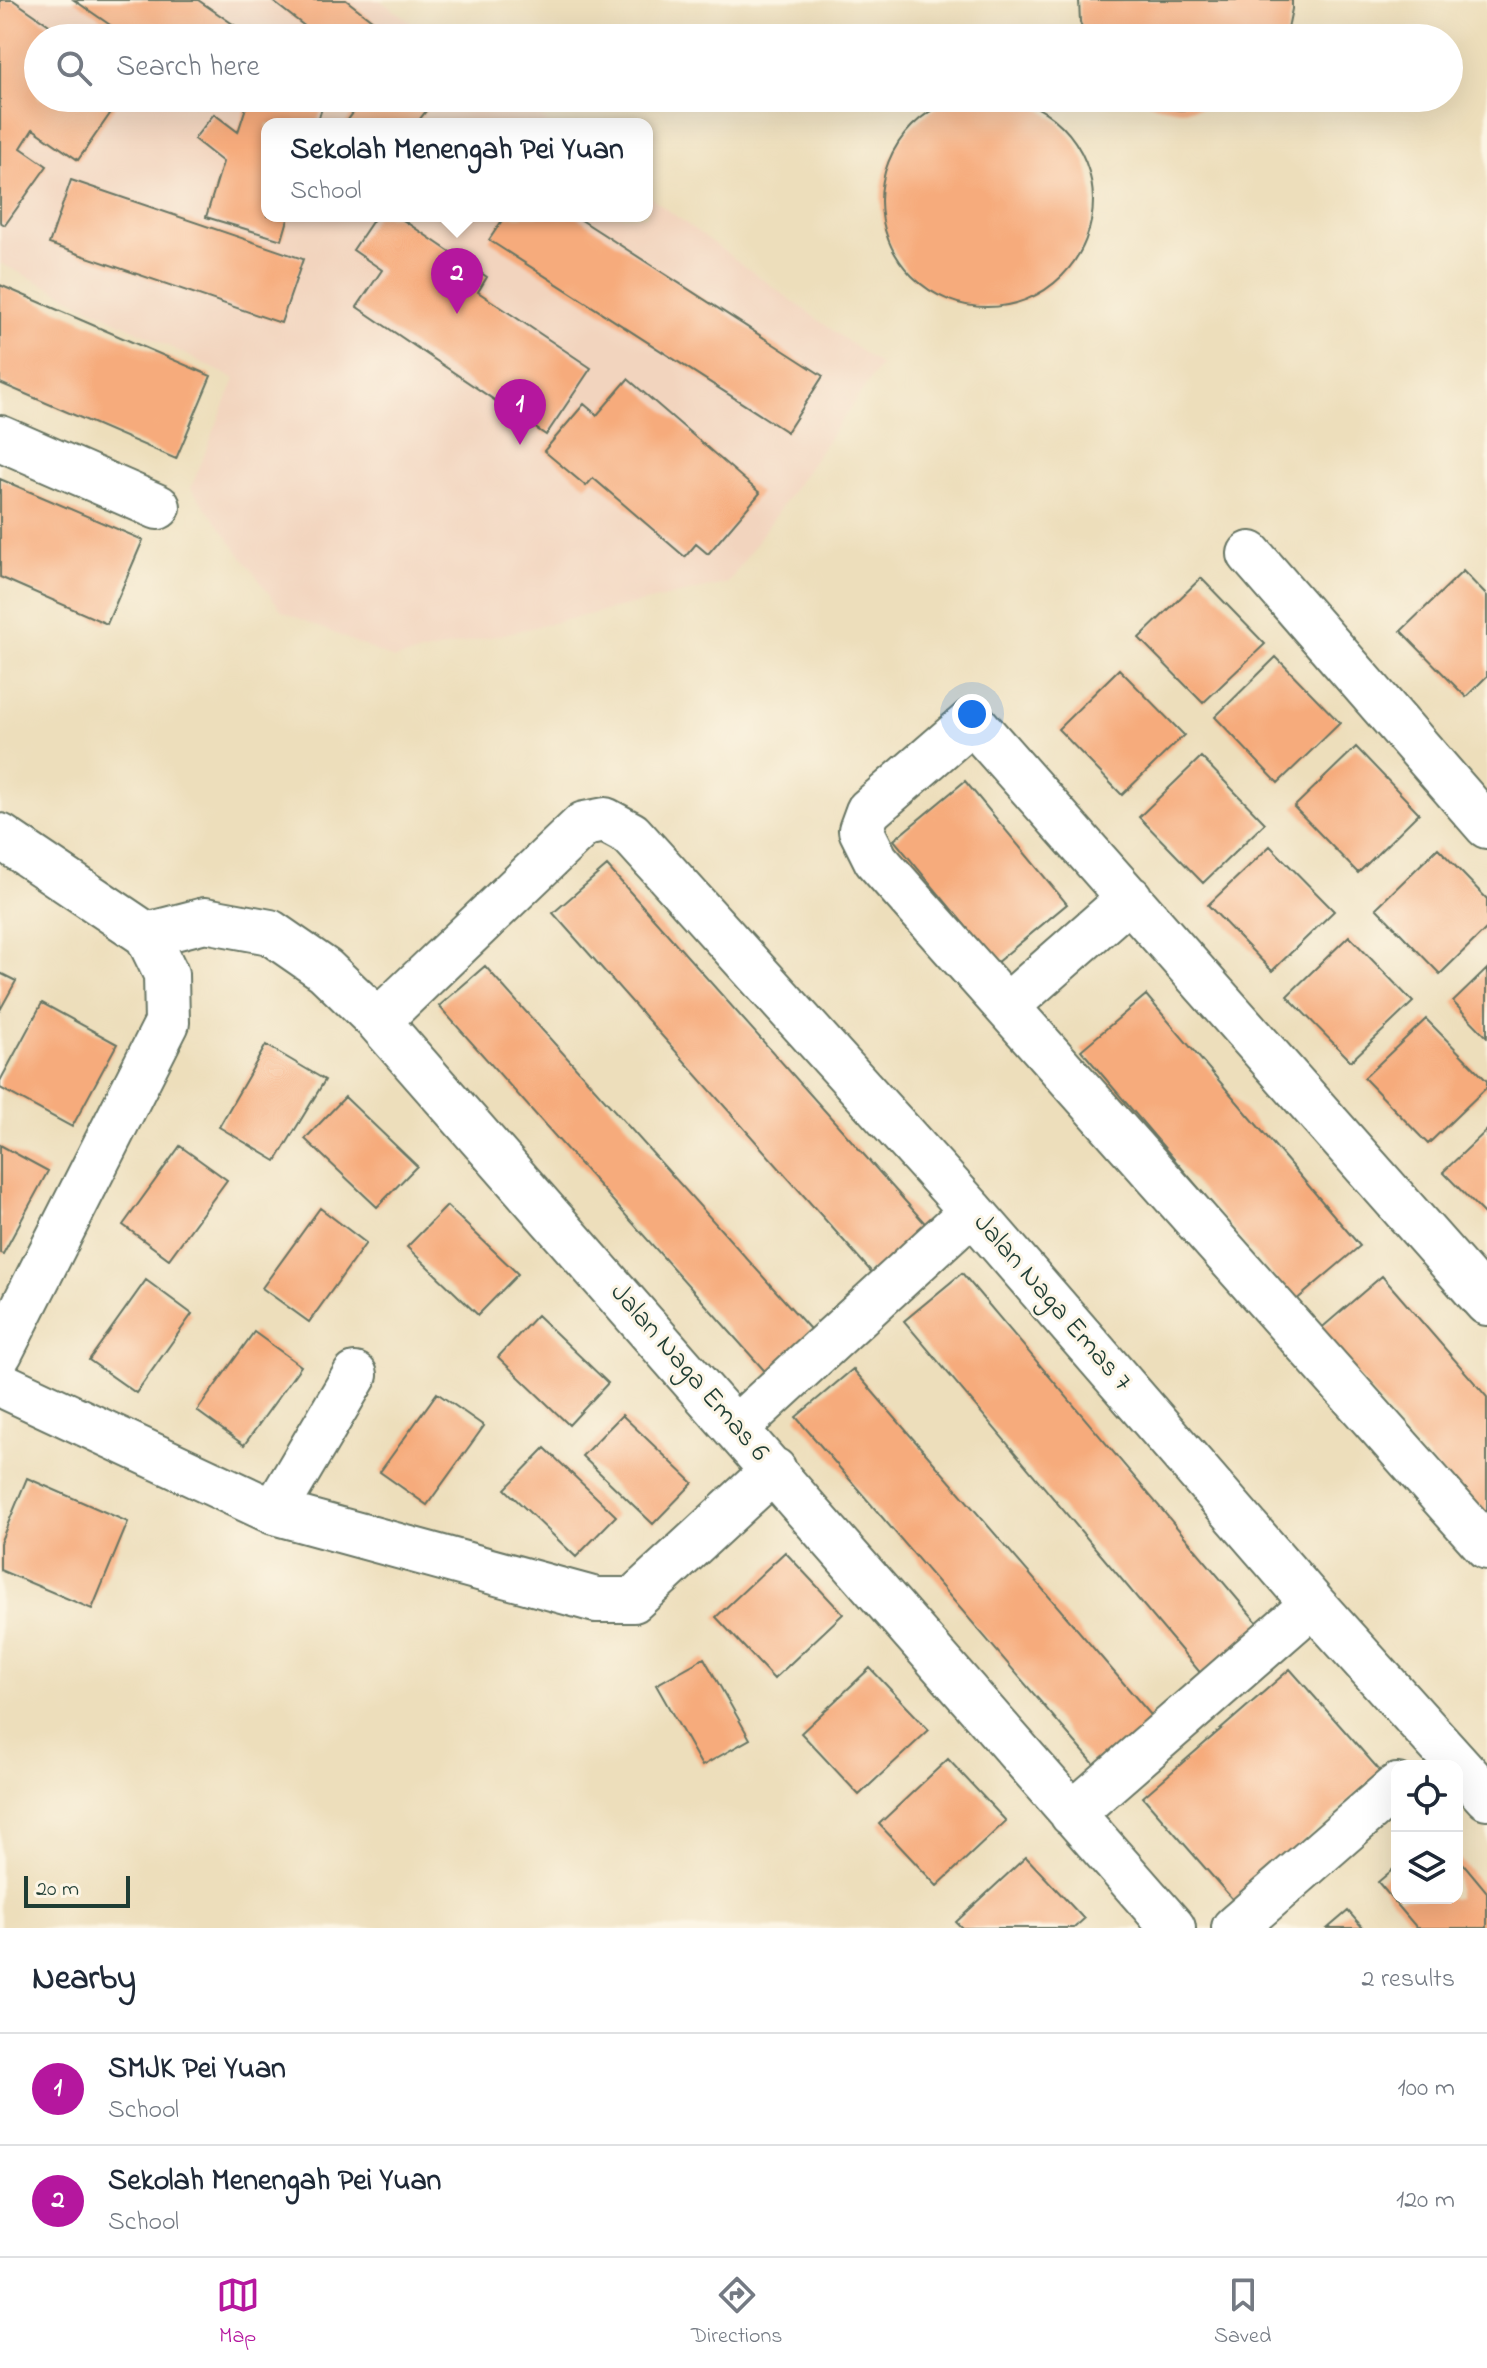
<!DOCTYPE html>
<style>
body{margin:0;font-family:"Indie Flower",sans-serif;background:#f2f2f3;color:#1f2937}
.controls{position:absolute;right:24px;bottom:24px;display:grid;overflow:hidden;border-radius:16px;box-shadow:0 8px 32px #0002}
.controls button{width:72px;height:72px;display:grid;place-items:center;padding:0;border:0;border-bottom:2px solid #e0e1e3;background:#fff;color:#1f2937;font:40px sans-serif}
.scale{position:absolute;left:24px;bottom:20px;width:106px;box-sizing:border-box;padding-left:8px;border:4px solid #1f3d34;border-top:0;font-size:22px;line-height:28px;white-space:nowrap;color:#1f3d34;-webkit-text-stroke:6px #fcf5e5;paint-order:stroke}
.you{position:absolute;left:972px;top:714px;width:28px;height:28px;margin:-20px;border:6px solid #fff;border-radius:50%;background:#1a73e8;box-shadow:0 0 0 12px #1a73e833}
.badge{display:grid;place-items:center;width:52px;height:52px;border-radius:50%;background:#b5179e;color:#fff;font-size:26px;font-weight:700}
.pin{position:absolute;translate:-50% -66px;filter:drop-shadow(0 2px 4px #0008)}
.pin::after{content:'';position:absolute;top:42px;width:28px;height:24px;background:inherit;clip-path:polygon(0 0,100% 0,50% 100%)}
.popup{position:absolute;left:261px;top:118px;width:392px;height:104px;box-sizing:border-box;display:grid;place-content:center;border-radius:16px;background:#fff;filter:drop-shadow(0 2px 6px #0005);font-size:26px;white-space:nowrap;color:#747a83}
.popup b{font-size:30px;color:#1f2937}
.popup::after{content:'';position:absolute;left:50%;top:100%;margin-left:-16px;border:16px solid transparent;border-top-color:#fff}
.list{margin:0;padding:0;list-style:none}
h2{display:flex;justify-content:space-between;align-items:center;height:104px;margin:0;padding:0 32px;font-size:34px}
h2 small{font-size:26px;font-weight:400;color:#747a83}
.list li{display:grid;grid-template-columns:52px 1fr auto;gap:24px;align-items:center;box-sizing:border-box;height:112px;padding:0 32px;border-top:2px solid #e0e1e3}
.list b{display:block;font-size:30px;white-space:nowrap}
.list p{margin:0;font-size:26px;white-space:nowrap;color:#747a83}
.list em{font-size:26px;font-style:normal;color:#747a83}
.icon{flex:none;width:44px;height:44px;fill:none;stroke:currentColor;stroke-width:2;stroke-linecap:round;stroke-linejoin:round}
.map{position:relative;flex:none;width:1487px;height:1928px;overflow:hidden}
.search{position:absolute;background:#fff;box-shadow:0 8px 32px #0002;left:24px;right:24px;top:24px;height:88px;display:flex;align-items:center;gap:20px;box-sizing:border-box;padding:0 28px;border-radius:44px;color:#747a83;font-size:30px}
.sheet{height:328px;background:#fff}
nav{display:flex;justify-content:space-around;align-items:center;box-sizing:border-box;height:112px;border-top:2px solid #e0e1e3;background:#fff;font-size:22px;color:#747a83}
nav a{display:grid;justify-items:center;gap:4px}
nav .on{color:#b5179e}
.map>svg:first-child{display:block}
.built{fill:#f2d4be}
.building{fill:#f6ab7c}
.lines{fill:none;stroke-linecap:round;stroke-linejoin:round}
.minor-casing{stroke:#677563;stroke-width:48}
.minor{stroke:#fff;stroke-width:44}
.labels{text-anchor:middle;dominant-baseline:central;stroke-width:6;stroke-linejoin:round;paint-order:stroke}
.street-label{font-size:28px;fill:#1f3d34;stroke:#fcf5e5}
</style>
<div class="map">
<svg width="1487" height="1928" viewBox="0 0 1487 1928">
<rect width="100%" height="100%" fill="#fcf5e5"/>
<filter id="ink" filterUnits="userSpaceOnUse"><feTurbulence type="fractalNoise" baseFrequency=".0125" numOctaves="2"/><feDisplacementMap in="SourceGraphic" scale="16" xChannelSelector="R" yChannelSelector="G"/><feConvolveMatrix kernelMatrix="1 2 1 2 8 2 1 2 1" color-interpolation-filters="sRGB"/></filter>
<filter id="wash" filterUnits="userSpaceOnUse"><feTurbulence type="fractalNoise" baseFrequency=".006" numOctaves="4" result="noise"/><feDisplacementMap in="SourceGraphic" scale="32" xChannelSelector="R" yChannelSelector="G"/><feGaussianBlur stdDeviation="1.8" result="paint"/><feColorMatrix in="noise" values="0 0 0 0 0 0 0 0 0 0 0 0 0 0 0 0 0 1.4 0 .05"/><feComposite in="paint" operator="in"/></filter>
<g filter="url(#wash)">
<rect width="100%" height="100%" fill="#eddebb"/>
<path class="built" d="M0,0H380L432,38H38V98H514L550,124H267V216H647V195L880,365L728,583L394,659L282,611L191,488L235,379L0,263Z"/>
<g id="blocks">
<path class="building" d="M0,0H13L68,38H38V98H121L78,160L33,129L21,148L47,166L5,225L0,222Z
M74,0H198L253,38H129Z
M271,0H346L395,38H320Z
M1079,0H1292V9L1286,38H1085L1080,22Z
M881 201a106 106 0 1 1 212 0a106 106 0 1 1-212 0Z
M249,98H325L317,124H267V216H289L282,240L206,217L223,162L194,139L214,114L238,132Z
M364,98H436L416,124H345Z
M1138,98H1234L1204,108L1180,110L1157,106Z
M71,180L303,259L281,323L49,244Z
M376,216H397L487,277L478,292L591,368L546,435L357,307L382,270L353,250Z
M505,216H575L823,376L787,432L489,240Z
M0,285L211,376L176,459L0,383Z
M628,379L760,493L708,554L696,544L685,557L593,478L586,486L544,451L584,404L597,415Z
M0,479L143,540L107,624L0,577Z
M1463,571L1487,596V676L1466,697L1401,631Z
M1201,578L1265,644L1203,703L1139,638Z
M1276,657L1340,723L1278,783L1215,717Z
M1119,669L1184,735L1122,795L1058,729Z
M1356,747L1419,813L1358,873L1294,807Z
M1201,757L1265,823L1203,883L1139,817Z
M965,781L1067,904L996,963L894,840Z
M1270,846L1334,911L1272,971L1208,905Z
M1438,848L1487,899V928L1440,974L1376,908Z
M607,866L930,1229L876,1277L553,913Z
M1349,936L1413,1002L1351,1061L1287,996Z
M485,966L817,1337L771,1378L439,1006Z
M1487,969V1037L1453,1002Z
M0,973L16,981L0,1010Z
M1146,995L1360,1246L1295,1301L1081,1050Z
M42,1003L117,1044L72,1127L0,1088V1081Z
M1426,1019L1487,1081V1087L1428,1144L1364,1078Z
M266,1045L325,1080L276,1161L219,1127Z
M345,1097L417,1166L377,1207L305,1139Z
M1487,1130V1217L1443,1172Z
M0,1145L48,1171L3,1254L0,1253Z
M180,1146L227,1180L169,1259L123,1225Z
M447,1206L518,1274L478,1315L407,1247Z
M320,1208L366,1243L309,1322L262,1288Z
M962,1273L1261,1627L1203,1676L904,1321Z
M1382,1276L1487,1397V1525L1318,1331Z
M146,1280L192,1314L136,1393L89,1360Z
M537,1315L608,1383L569,1425L498,1357Z
M254,1332L301,1366L244,1445L197,1411Z
M853,1369L1157,1722L1100,1771L796,1417Z
M437,1393L484,1426L427,1505L380,1472Z
M622,1415L693,1483L653,1524L582,1456Z
M545,1448L616,1516L576,1557L505,1489Z
M27,1478L128,1522L92,1609L0,1570V1543Z
M785,1552L843,1614L774,1679L716,1617Z
M704,1658L750,1739L702,1766L656,1685Z
M870,1668L929,1730L859,1795L801,1733Z
M1290,1669L1381,1772L1234,1901L1143,1797Z
M948,1759L1006,1821L937,1886L879,1824Z
M1457,1856L1487,1892V1928H1417L1378,1882L1397,1866V1898H1457Z
M1026,1857L1084,1919L1074,1928H962L956,1922Z
M1348,1911L1363,1928H1328Z"/>
</g>
</g>
<g filter="url(#ink)">
<use href="#blocks" fill-opacity="0" stroke="#677563" stroke-width="2"/>
<g class="lines">
<g class="minor-casing">
<path id="minor" d="M0,438L158,507
M1250,554L1487,826
M0,836L147,935L166,974L167,1023L0,1353
M147,935L205,920L270,932L325,970L378,1021L1173,1928
M1007,1006L1130,898
M378,1021L584,824L605,820L631,834L972,1211L1313,1604L1487,1797
M1487,1303L972,721L868,811L861,830L876,860L1487,1547
M0,1384L274,1512L596,1600H633L774,1470
M737,1427L972,1211
M274,1512L355,1375
M1072,1814L1313,1604
M1234,1928L1397,1786"/>
</g>
<use href="#minor" class="minor"/>
</g>
</g>
<g class="labels">
<g class="street-label">
<text transform="translate(1052 1303) rotate(49)">Jalan Naga Emas 7</text>
<text transform="translate(689 1373) rotate(49)">Jalan Naga Emas 6</text>
</g>
</g>
</svg>
<div class="controls">
<button><svg class="icon" aria-label="locate" viewBox="0 0 24 24"><circle cx="12" cy="12" r="6"/><path d="M12 2v4M12 18v4M2 12h4M18 12h4"/></svg></button>
<button><svg class="icon" aria-label="layers" viewBox="0 0 24 24"><path d="M12 4l9 5-9 5-9-5zM3 14l9 5 9-5"/></svg></button>
</div>
<div class="scale">20 m</div>
<div class="you"></div>
<div class="pin badge" style="left:520px;top:445px">1</div>
<div class="pin badge" style="left:457px;top:314px">2</div>
<div class="popup"><b>Sekolah Menengah Pei Yuan</b>School</div>
<div class="search"><svg class="icon" aria-label="search" viewBox="0 0 24 24"><circle cx="10" cy="10" r="6"/><path d="M15 15l6 6"/></svg>Search here</div>
</div>
<section class="sheet">
<h2>Nearby<small>2 results</small></h2>
<ul class="list">
<li><span class="badge">1</span><div><b>SMJK Pei Yuan</b><p>School</p></div><em>100 m</em></li>
<li><span class="badge">2</span><div><b>Sekolah Menengah Pei Yuan</b><p>School</p></div><em>120 m</em></li>
</ul>
</section>
<nav>
<a class="on"><svg class="icon" aria-label="map" viewBox="0 0 24 24"><path d="M3 6l6-2 6 2 6-2v14l-6 2-6-2-6 2zM9 4v14M15 6v14"/></svg>Map</a>
<a><svg class="icon" aria-label="directions" viewBox="0 0 24 24"><path d="M12 3l9 9-9 9-9-9zM9 14v-3h6M13 9l2 2-2 2"/></svg>Directions</a>
<a><svg class="icon" aria-label="saved" viewBox="0 0 24 24"><path d="M7 4h10v16l-5-4-5 4z"/></svg>Saved</a>
</nav>
